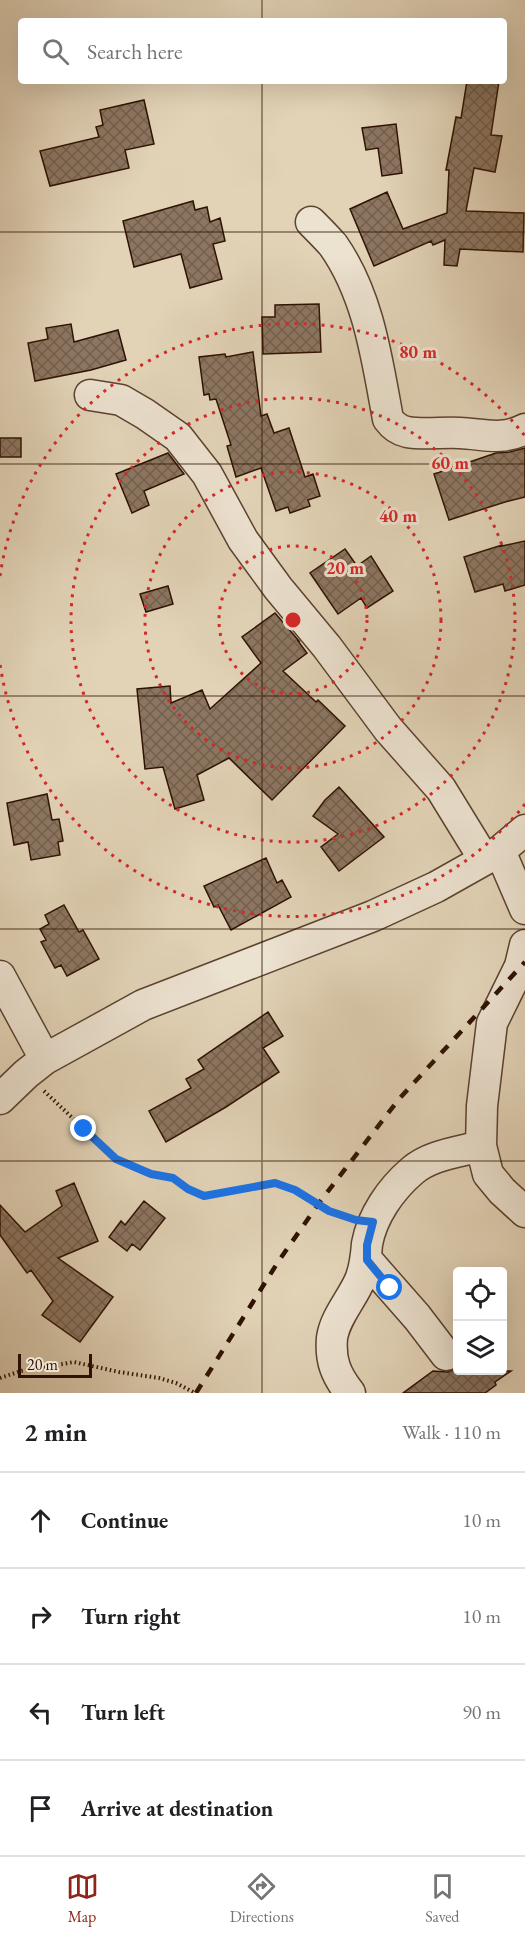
<!DOCTYPE html>
<meta charset="utf-8">
<style>
body{margin:0;font-family:"EB Garamond",serif;background:#f2f2f2;color:#202124}
.controls{position:absolute;right:18px;bottom:18px;display:grid;overflow:hidden;border-radius:6px;box-shadow:0 6px 24px #0002}
.controls button{width:54px;height:54px;display:grid;place-items:center;padding:0;border:0;border-bottom:2px solid #e0e0e0;background:#fff;color:#202124;font:30px sans-serif}
.scale{position:absolute;left:18px;bottom:15px;width:74px;box-sizing:border-box;padding-left:6px;border:3px solid #2f1203;border-top:0;font-size:16px;line-height:21px;white-space:nowrap;color:#2f1203;-webkit-text-stroke:4px #ece2d0;paint-order:stroke}
.stop{position:absolute;width:18px;height:18px;margin:-14px;border:4px solid #1a73e8;border-radius:50%;background:#fff}
.stop.end{background:#1a73e8;border-color:#fff;box-shadow:0 2px 6px #0008}
.list{margin:0;padding:0;list-style:none}
h2{display:flex;justify-content:space-between;align-items:center;height:78px;margin:0;padding:0 24px;font-size:26px}
h2 small{font-size:20px;font-weight:400;color:#757577}
.list li{display:grid;grid-template-columns:39px 1fr auto;gap:18px;align-items:center;box-sizing:border-box;height:96px;padding:0 24px;border-top:2px solid #e0e0e0}
.list b{display:block;font-size:22px;white-space:nowrap}
.list em{font-size:20px;font-style:normal;color:#757577}
.icon{flex:none;width:33px;height:33px;fill:none;stroke:currentColor;stroke-width:2;stroke-linecap:round;stroke-linejoin:round}
.map{position:relative;flex:none;width:525px;height:1393px;overflow:hidden}
.search{position:absolute;background:#fff;box-shadow:0 6px 24px #0002;left:18px;right:18px;top:18px;height:66px;display:flex;align-items:center;gap:15px;box-sizing:border-box;padding:0 21px;border-radius:6px;color:#757577;font-size:22px}
.sheet{height:462px;background:#fff}
nav{display:flex;justify-content:space-around;align-items:center;box-sizing:border-box;height:84px;border-top:2px solid #e0e0e0;background:#fff;font-size:16px;color:#757577}
nav a{display:grid;justify-items:center;gap:3px}
nav .on{color:#8f2418}
.map>svg:first-child{display:block}
.building{fill:url(#building-cross-hatch);stroke:#2f1203;stroke-width:1.5}
.lines{fill:none;stroke-linecap:round;stroke-linejoin:round}
.minor-casing{stroke:#5c4230;stroke-width:33}
.path{stroke:#2f1203;stroke-width:4;stroke-dasharray:1.5 3;stroke-linecap:butt}
.minor{stroke:#ece2d0;stroke-width:30}
.rail{stroke:#2f1203;stroke-width:4.5;stroke-dasharray:10 10;stroke-linecap:butt}
.route{stroke:#1a73e8;stroke-width:8}
.grid{fill:none;stroke:#2f1203;stroke-width:1.5;stroke-opacity:0.55}
.ring{fill:none;stroke:#d62828;stroke-width:3;stroke-dasharray:3 6}
.centre{fill:#d62828;stroke:#ece2d0;stroke-width:3}
.ring-label{font-size:18px;text-anchor:middle;font-weight:bold;fill:#d62828;stroke:#ece2d0;stroke-width:6;stroke-linejoin:round;paint-order:stroke}
</style>
<div class="map">
<svg width="525" height="1393" viewBox="0 0 525 1393">
<defs>
<pattern id="building-cross-hatch" width="8" height="8" patternUnits="userSpaceOnUse" patternTransform="scale(1.5)"><rect width="8" height="8" fill="#8c7661"/><path d="M0 0l8 8M0 8l8-8" fill="none" stroke="#735f4e"/></pattern>
</defs>
<rect width="100%" height="100%" fill="#e2d3b7"/>
<filter id="stains"><feTurbulence type="fractalNoise" baseFrequency=".00333" numOctaves="4"/><feColorMatrix values="0 0 0 0 .2 0 0 0 0 .09 0 0 0 0 .02 0 0 0 .5 -.17"/></filter>
<radialGradient id="worn" r=".72"><stop offset=".6" stop-color="#630" stop-opacity="0"/><stop offset="1" stop-color="#630" stop-opacity=".3"/></radialGradient>
<path class="building" d="M467,81H499L491,135L502,136L495,172L474,168L466,211L524,213L523,252L460,249L457,266L444,265L445,240L433,245L431,241L374,266L350,209L387,192L403,229L447,213L449,170H446L456,117L461,118Z
M144,100L154,144L125,150L129,168L50,186L40,151L99,137L96,127L103,125L100,110Z
M396,124L402,173L382,176L378,148L366,150L362,128Z
M193,201L195,210L207,207L210,222L220,218L225,241L213,244L222,279L190,288L181,254L134,267L123,221Z
M319,304L321,352L263,354L262,317H275V305Z
M71,324L74,342L118,330L126,360L91,370L35,381L28,343L48,339L46,328Z
M253,352L261,416L267,414L274,433L289,428L305,477L313,474L320,496L308,500L310,506L290,513L288,507L276,511L261,468L236,477L227,446L231,445L216,399L210,400L209,394L204,395L199,357L225,354L226,357Z
M0,438H21V457H0Z
M525,448V497L505,502L449,520L434,474L496,453L510,452Z
M168,453L184,474L144,491L149,505L132,513L116,474Z
M525,541V585L505,591L503,584L475,592L464,557L502,545V546Z
M345,549L357,566L371,556L393,591L367,608L361,598L338,614L310,573Z
M168,586L173,604L146,612L140,594Z
M275,613L299,641H298L307,653L283,671L316,702L318,700L345,726L272,800L229,758L197,775L204,800L175,809L163,767L145,769L137,689L170,686L171,703L202,690L210,709L261,663L242,637Z
M339,787L384,837L339,871L321,847L338,834L313,816L325,800Z
M47,794L52,820L59,819L63,841L58,842L60,855L31,860L28,842L14,845L7,803Z
M266,858L277,883L282,880L291,897L231,930L218,905L214,907L204,886Z
M64,905L79,932L83,930L99,959L67,976L61,965L55,968L41,942L46,940L40,929L49,924L45,915Z
M268,1012L283,1036L263,1048L279,1072L226,1107L166,1142L149,1111L191,1088L186,1079L204,1069L198,1060Z
M74,1183L98,1241L58,1258L113,1297L80,1342L42,1315L53,1301L31,1270L27,1273L0,1235V1205L25,1232L62,1206L56,1191Z
M144,1201L165,1218L140,1250L132,1244L127,1251L109,1237L121,1221L125,1225Z
M458,1367V1371H511L495,1382L496,1385L485,1393H403L433,1371L448,1372Z"/>
<g class="lines">
<g class="minor-casing">
<path id="minor" d="M311,222C318,229 326,237 333,245C369,296 377,360 388,419C393,426 398,430 407,432C424,435 442,432 460,433C483,434 502,441 525,429
M90,395L121,400L145,414L178,437L207,474L243,540L278,588L327,647L388,729L441,789L484,859
M500,851L525,909
M525,945L520,966L492,1023L482,1106L481,1146L488,1174L502,1191L525,1212
M0,976L45,1059
M0,1099L26,1074L45,1059L143,1005L373,916L436,887L500,851L525,830
M367,1260L417,1317L446,1355
M350,1393C336,1375 330,1361 332,1338C335,1317 352,1299 360,1280C365,1268 366,1257 367,1244C372,1216 391,1189 412,1171C430,1155 459,1152 481,1146"/>
</g>
<path class="path" d="M44,1091L116,1159L151,1174L173,1178L188,1189L204,1196L275,1183L295,1190L329,1211L348,1217
M0,1378L21,1371L74,1362L119,1372L159,1378L176,1383L195,1393"/>
<use href="#minor" class="minor"/>
<path class="rail" d="M196,1393L278,1262L319,1203L399,1099L525,962"/>
</g>
<g class="lines">
<path class="route" d="M84,1129L116,1159L151,1174L173,1178L188,1189L204,1196L275,1183L295,1190L329,1211L356,1220L373,1222L367,1245V1260L390,1288"/>
</g>
<path class="grid" d="M262,0V21M262,81V1393M0,232H525M0,464H525M0,696H525M0,929H525M0,1161H525"/>
<g class="ring">
<circle cx="293" cy="620" r="74"/>
<circle cx="293" cy="620" r="148"/>
<circle cx="293" cy="620" r="222"/>
<path d="M525 804A296 296 0 0 1 0 664M0 576A296 296 0 0 1 525 436"/>
</g>
<circle cx="293" cy="620" r="9" class="centre"/>
<g class="ring-label">
<text x="418" y="358">80 m</text>
<text x="450" y="469">60 m</text>
<text x="398" y="522">40 m</text>
<text x="345" y="574">20 m</text>
</g>
<rect width="100%" height="100%" filter="url(#stains)"/>
<rect width="100%" height="100%" fill="url(#worn)"/>
</svg>
<div class="controls">
<button><svg class="icon" aria-label="locate" viewBox="0 0 24 24"><circle cx="12" cy="12" r="6"/><path d="M12 2v4M12 18v4M2 12h4M18 12h4"/></svg></button>
<button><svg class="icon" aria-label="layers" viewBox="0 0 24 24"><path d="M12 4l9 5-9 5-9-5zM3 14l9 5 9-5"/></svg></button>
</div>
<div class="scale">20 m</div>
<div class="stop" style="left:390px;top:1288px"></div>
<div class="stop end" style="left:84px;top:1129px"></div>
<div class="search"><svg class="icon" aria-label="search" viewBox="0 0 24 24"><circle cx="10" cy="10" r="6"/><path d="M15 15l6 6"/></svg>Search here</div>
</div>
<section class="sheet">
<h2>2 min<small>Walk · 110 m</small></h2>
<ul class="list">
<li><svg class="icon" aria-label="ahead" viewBox="0 0 24 24"><path d="M12 20V5M6 11l6-6 6 6"/></svg><div><b>Continue</b></div><em>10 m</em></li>
<li><svg class="icon" aria-label="right" viewBox="0 0 24 24"><path d="M7 20v-9h11M14 6l5 5-5 5"/></svg><div><b>Turn right</b></div><em>10 m</em></li>
<li><svg class="icon" aria-label="left" viewBox="0 0 24 24"><path d="M17 20v-9H6M10 6l-5 5 5 5"/></svg><div><b>Turn left</b></div><em>90 m</em></li>
<li><svg class="icon" aria-label="arrive" viewBox="0 0 24 24"><path d="M6 21V4h12l-3 4 3 4H6"/></svg><div><b>Arrive at destination</b></div></li>
</ul>
</section>
<nav>
<a class="on"><svg class="icon" aria-label="map" viewBox="0 0 24 24"><path d="M3 6l6-2 6 2 6-2v14l-6 2-6-2-6 2zM9 4v14M15 6v14"/></svg>Map</a>
<a><svg class="icon" aria-label="directions" viewBox="0 0 24 24"><path d="M12 3l9 9-9 9-9-9zM9 14v-3h6M13 9l2 2-2 2"/></svg>Directions</a>
<a><svg class="icon" aria-label="saved" viewBox="0 0 24 24"><path d="M7 4h10v16l-5-4-5 4z"/></svg>Saved</a>
</nav>
